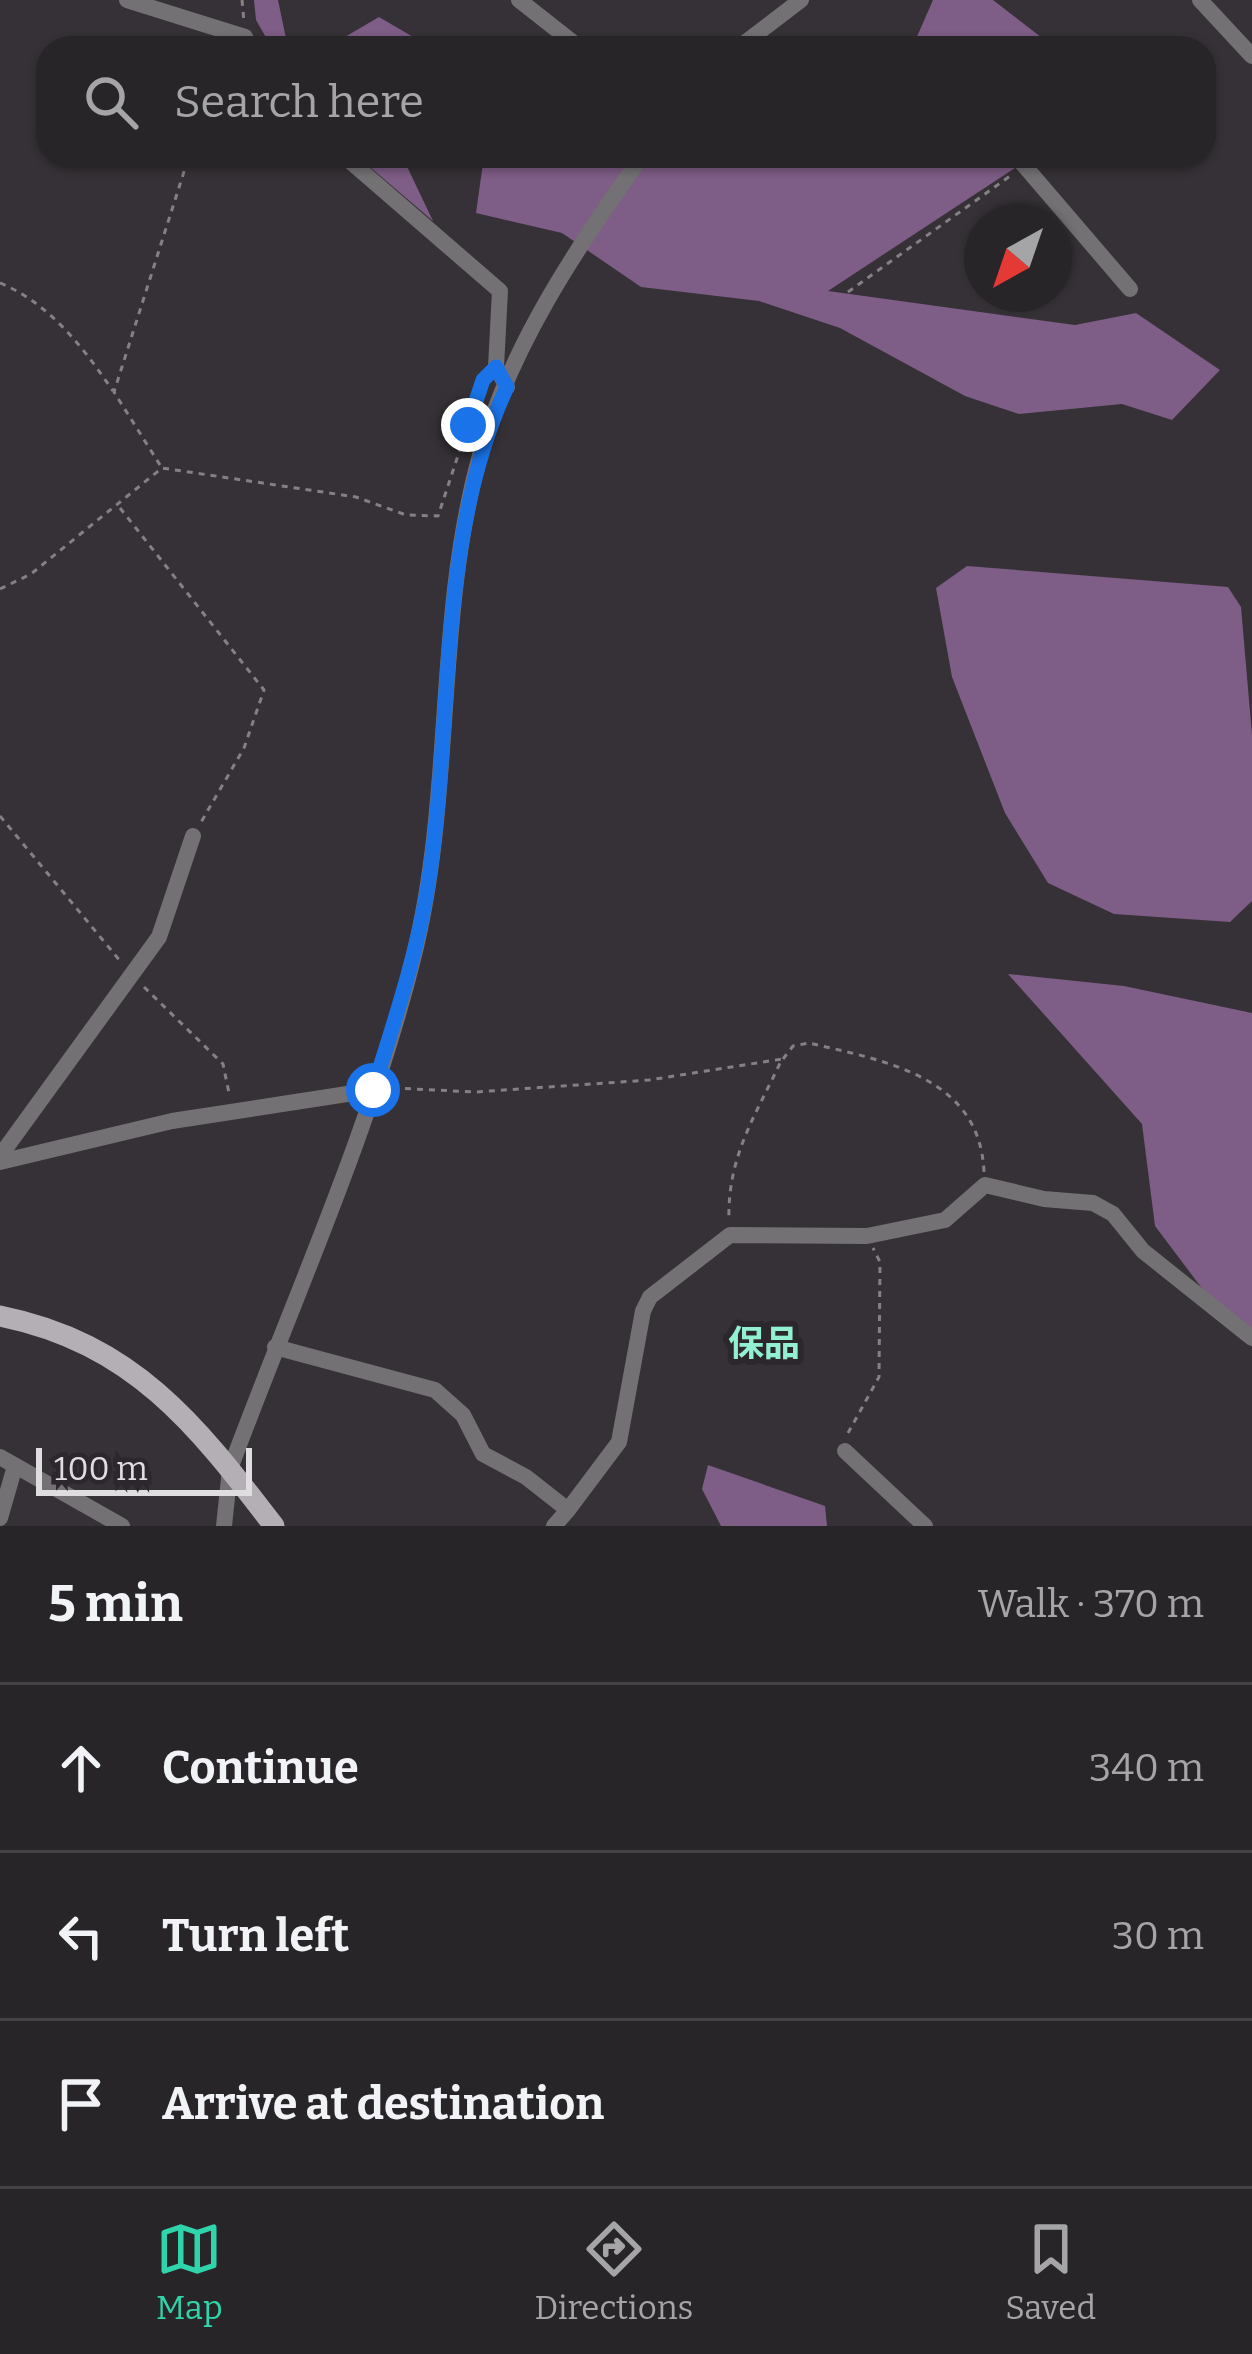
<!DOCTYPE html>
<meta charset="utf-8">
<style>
body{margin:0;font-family:Bitter,"Noto Sans JP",serif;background:#302d30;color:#f1f3f6}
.compass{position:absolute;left:964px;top:204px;width:108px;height:108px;border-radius:50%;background:#282528;box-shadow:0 3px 9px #0004;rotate:220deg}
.scale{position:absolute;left:36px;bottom:30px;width:216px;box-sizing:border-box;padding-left:12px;border:6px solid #dfdde0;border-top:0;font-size:33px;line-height:42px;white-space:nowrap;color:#dfdde0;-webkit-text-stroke:9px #2b272c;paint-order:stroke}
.stop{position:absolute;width:36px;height:36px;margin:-27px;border:9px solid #1a73e8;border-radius:50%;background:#fff}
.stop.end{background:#1a73e8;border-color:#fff;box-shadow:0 3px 12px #0008}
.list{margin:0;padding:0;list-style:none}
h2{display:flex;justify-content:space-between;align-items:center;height:156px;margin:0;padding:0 48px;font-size:51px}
h2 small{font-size:39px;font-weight:400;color:#a5a5a8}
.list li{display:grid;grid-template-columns:78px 1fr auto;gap:36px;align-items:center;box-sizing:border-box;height:168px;padding:0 48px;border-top:3px solid #444245}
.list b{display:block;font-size:45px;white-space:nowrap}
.list em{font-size:39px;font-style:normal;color:#a5a5a8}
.icon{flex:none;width:66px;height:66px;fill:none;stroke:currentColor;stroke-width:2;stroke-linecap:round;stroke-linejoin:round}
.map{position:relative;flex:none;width:1252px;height:1526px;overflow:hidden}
.search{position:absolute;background:#282528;box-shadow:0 3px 9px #0004;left:36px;right:36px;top:36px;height:132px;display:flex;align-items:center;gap:30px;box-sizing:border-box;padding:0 42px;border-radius:36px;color:#a5a5a8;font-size:45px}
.sheet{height:660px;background:#282528}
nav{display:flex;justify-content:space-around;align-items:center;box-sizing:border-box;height:168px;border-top:3px solid #444245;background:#282528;font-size:33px;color:#a5a5a8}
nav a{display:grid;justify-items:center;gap:6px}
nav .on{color:#2fd4aa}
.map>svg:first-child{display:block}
.forest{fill:#7e5d86}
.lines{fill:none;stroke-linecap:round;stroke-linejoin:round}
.path{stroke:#848185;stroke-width:3;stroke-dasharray:6 6;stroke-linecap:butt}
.minor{stroke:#737174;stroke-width:16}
.major{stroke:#b3afb4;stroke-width:21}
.route{stroke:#1a73e8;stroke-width:15}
.labels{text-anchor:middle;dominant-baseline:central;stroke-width:12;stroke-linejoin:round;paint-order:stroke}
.quarter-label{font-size:36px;font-weight:bold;fill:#92f0d0;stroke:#2b272c}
</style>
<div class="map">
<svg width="1252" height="1526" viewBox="0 0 1252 1526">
<rect width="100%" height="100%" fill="#353136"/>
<path class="forest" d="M254,0H278L288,48H272L256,20Z
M933,0H993L1055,48H912Z
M379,17L432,48H326Z
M357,156H402L433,221Z
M484,156H1033L828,291L1075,325L1136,313L1220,370L1172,420L1122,404L1019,414L965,396L840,328L759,301L641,287L562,233L476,213Z
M967,566L1228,587L1241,607L1252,735V901L1230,922L1114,914L1048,883L1005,813L952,677L936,588Z
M1008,974L1124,986L1252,1013V1341L1210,1299L1155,1226L1142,1124Z
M708,1465L825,1506L827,1526H721L702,1489Z"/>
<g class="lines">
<path class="path" d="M242,0L244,22
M0,283C49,303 83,347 113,391
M848,292L1010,176
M160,465L114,392L189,156
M120,508L264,690L244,748L200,824
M0,589L31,574L162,468L356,497L406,515L438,516L483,380
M0,816L121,962
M144,987L223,1064L229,1093
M783,1059L793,1046L809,1043C886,1061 980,1077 984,1172
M393,1088L476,1092L649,1080L782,1059C756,1115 727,1156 729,1221
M848,1433L879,1377L880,1262L873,1248"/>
<path class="minor" d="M127,0L245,37L250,48
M519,0L580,48
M1200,0L1252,56
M738,48L801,0
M344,156L500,291L496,367L507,387
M1016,156L1130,289
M0,1156L159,937L193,836
M0,1162L172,1121L373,1090
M275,1347L435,1390L463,1415L483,1454L526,1477L568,1510L554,1526
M845,1451L925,1526
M0,1457L122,1526
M568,1510L619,1442L643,1311L650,1297L730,1235L867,1236L945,1220L985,1185L1044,1199L1093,1203L1113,1214L1143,1251L1252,1338
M0,1518L15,1466
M224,1526L230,1469C293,1299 371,1130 414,955C454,794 435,620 479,459C508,350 577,247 642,156"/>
<path class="major" d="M0,1316C133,1343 196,1424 274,1526"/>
</g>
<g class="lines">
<path class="route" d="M373,1090C394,1022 417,955 428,885C454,722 436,540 507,387L496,367L483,380L468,425"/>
</g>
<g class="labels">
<g class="quarter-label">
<text x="764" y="1344">保品</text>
</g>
</g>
</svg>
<svg class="compass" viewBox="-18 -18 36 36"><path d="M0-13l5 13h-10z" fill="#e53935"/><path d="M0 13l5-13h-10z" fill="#a5a5a8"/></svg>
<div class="scale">100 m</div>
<div class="stop" style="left:373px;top:1090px"></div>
<div class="stop end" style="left:468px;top:425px"></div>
<div class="search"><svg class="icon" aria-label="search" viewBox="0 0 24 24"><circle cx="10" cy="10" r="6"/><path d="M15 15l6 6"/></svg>Search here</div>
</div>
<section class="sheet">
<h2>5 min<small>Walk · 370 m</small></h2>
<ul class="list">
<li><svg class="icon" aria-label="ahead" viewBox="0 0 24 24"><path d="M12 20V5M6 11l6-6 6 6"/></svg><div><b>Continue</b></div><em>340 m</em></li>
<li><svg class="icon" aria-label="left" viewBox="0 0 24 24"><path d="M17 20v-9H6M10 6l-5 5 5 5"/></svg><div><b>Turn left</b></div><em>30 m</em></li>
<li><svg class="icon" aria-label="arrive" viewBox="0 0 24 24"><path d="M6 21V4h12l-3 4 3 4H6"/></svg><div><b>Arrive at destination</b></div></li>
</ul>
</section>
<nav>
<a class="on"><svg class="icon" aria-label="map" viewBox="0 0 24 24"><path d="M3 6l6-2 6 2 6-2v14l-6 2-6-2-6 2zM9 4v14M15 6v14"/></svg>Map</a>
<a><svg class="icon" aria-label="directions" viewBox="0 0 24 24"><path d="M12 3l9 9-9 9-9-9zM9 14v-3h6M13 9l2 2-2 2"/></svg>Directions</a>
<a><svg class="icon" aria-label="saved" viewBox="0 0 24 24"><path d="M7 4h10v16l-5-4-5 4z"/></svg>Saved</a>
</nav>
